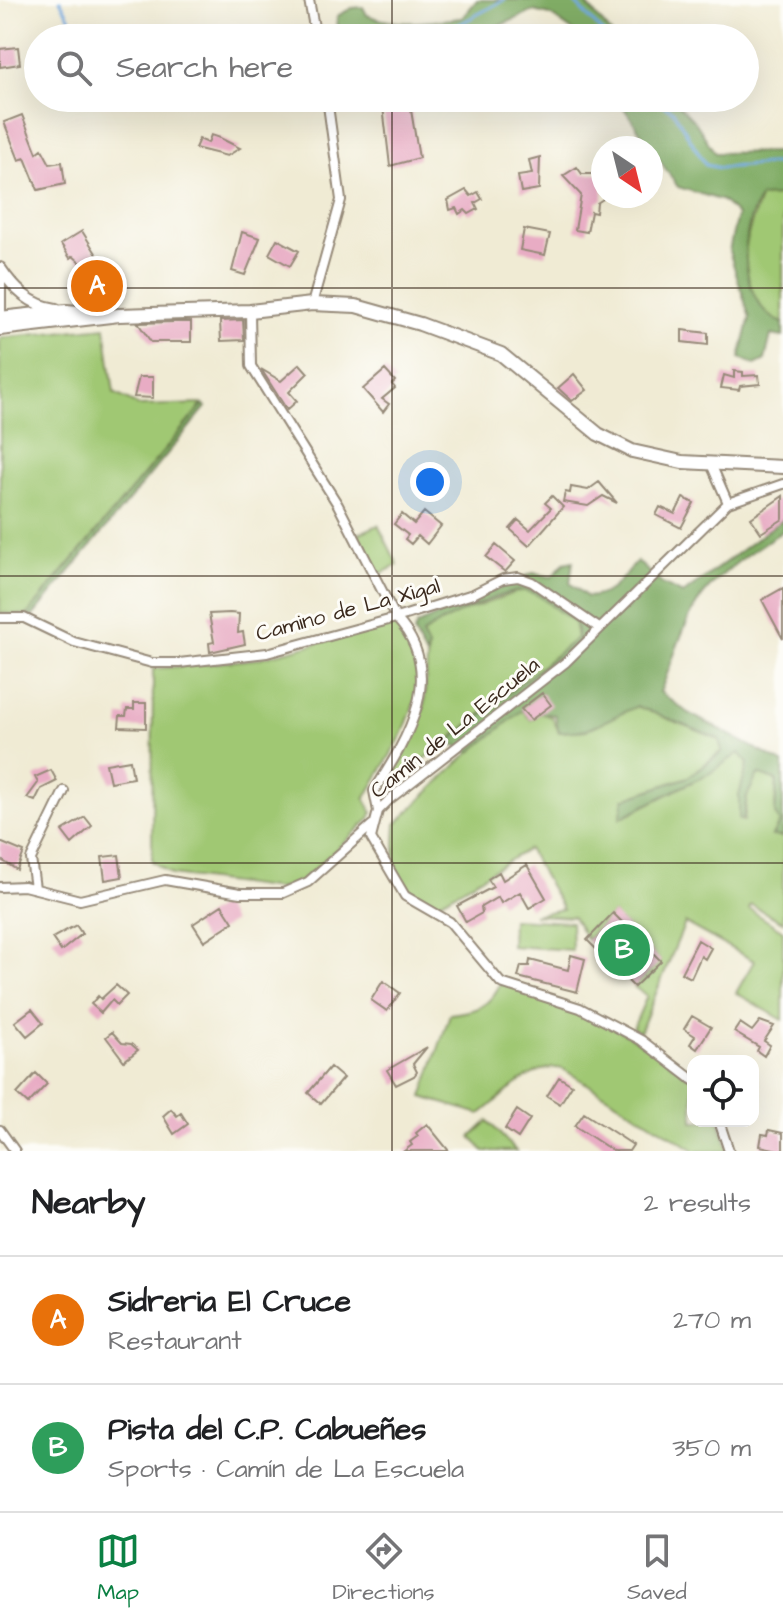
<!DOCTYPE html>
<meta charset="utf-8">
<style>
body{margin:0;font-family:"Architects Daughter",sans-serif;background:#f6f6f6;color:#202124}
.controls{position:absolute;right:24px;bottom:24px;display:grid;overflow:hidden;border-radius:16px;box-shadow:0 8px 32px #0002}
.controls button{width:72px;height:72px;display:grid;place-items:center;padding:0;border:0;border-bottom:2px solid #e0e0e0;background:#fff;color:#202124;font:40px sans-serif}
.compass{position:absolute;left:591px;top:136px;width:72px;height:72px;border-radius:50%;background:#fff;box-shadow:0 8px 32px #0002;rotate:145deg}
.you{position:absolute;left:430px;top:482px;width:28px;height:28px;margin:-20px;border:6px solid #fff;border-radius:50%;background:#1a73e8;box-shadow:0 0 0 12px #1a73e833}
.badge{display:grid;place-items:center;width:52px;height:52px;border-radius:50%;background:#0b8043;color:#fff;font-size:26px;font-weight:700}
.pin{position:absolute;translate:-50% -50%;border:4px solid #fff;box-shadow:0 2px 8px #0006}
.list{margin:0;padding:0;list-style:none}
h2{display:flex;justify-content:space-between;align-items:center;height:104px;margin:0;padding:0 32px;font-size:34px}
h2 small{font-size:26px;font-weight:400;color:#757577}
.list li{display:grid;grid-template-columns:52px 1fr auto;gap:24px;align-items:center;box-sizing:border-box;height:128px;padding:0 32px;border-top:2px solid #e0e0e0}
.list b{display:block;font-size:30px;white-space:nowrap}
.list p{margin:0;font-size:26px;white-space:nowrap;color:#757577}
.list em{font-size:26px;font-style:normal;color:#757577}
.icon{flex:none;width:44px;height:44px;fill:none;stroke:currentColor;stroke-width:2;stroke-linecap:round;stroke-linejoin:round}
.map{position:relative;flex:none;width:783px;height:1151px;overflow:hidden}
.search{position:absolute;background:#fff;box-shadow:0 8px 32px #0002;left:24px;right:24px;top:24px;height:88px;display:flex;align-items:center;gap:20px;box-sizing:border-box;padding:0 28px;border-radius:44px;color:#757577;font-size:30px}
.sheet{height:360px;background:#fff}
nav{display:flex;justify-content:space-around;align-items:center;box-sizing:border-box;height:112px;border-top:2px solid #e0e0e0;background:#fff;font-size:22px;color:#757577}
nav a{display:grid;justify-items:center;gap:4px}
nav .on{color:#0b8043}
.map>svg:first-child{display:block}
.green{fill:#a0c873;stroke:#6e7948;stroke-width:2}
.forest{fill:#80ac65;stroke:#5e6b42;stroke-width:2}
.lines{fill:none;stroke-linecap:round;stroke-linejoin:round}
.stream{stroke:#71a9e0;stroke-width:3}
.building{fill:#e8acc4}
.minor-casing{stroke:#968a79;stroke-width:12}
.tertiary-casing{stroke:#968a79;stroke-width:14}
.trunk-casing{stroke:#968a79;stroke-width:16}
.minor{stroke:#fff;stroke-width:8}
.tertiary{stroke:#fff;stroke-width:10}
.trunk{stroke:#fff;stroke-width:12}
.grid{fill:none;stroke:#3b2a1e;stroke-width:2;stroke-opacity:0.55}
.labels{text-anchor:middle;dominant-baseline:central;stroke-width:6;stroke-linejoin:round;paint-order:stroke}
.street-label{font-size:22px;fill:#3b2a1e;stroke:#fdfcf7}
</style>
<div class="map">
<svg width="783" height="1151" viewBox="0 0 783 1151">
<rect width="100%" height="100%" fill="#fdfcf7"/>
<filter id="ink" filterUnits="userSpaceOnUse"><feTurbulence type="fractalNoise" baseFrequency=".0125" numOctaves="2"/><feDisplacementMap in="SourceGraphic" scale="16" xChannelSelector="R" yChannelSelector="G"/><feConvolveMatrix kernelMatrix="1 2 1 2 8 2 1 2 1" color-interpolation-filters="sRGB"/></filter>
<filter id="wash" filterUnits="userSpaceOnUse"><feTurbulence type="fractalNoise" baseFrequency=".006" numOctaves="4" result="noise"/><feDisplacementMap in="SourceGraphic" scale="32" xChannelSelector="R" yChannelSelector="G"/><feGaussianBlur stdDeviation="1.8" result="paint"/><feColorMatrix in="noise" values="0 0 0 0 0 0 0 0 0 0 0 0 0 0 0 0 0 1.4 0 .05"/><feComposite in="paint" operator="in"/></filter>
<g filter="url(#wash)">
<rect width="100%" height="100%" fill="#f0ebd4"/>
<path class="green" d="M762,194L783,195V330L755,312C740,258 742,246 762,194Z
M105,327L114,393L139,406L203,404L27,615L0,613V338Z
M378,525L398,565L380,574L358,534Z
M522,590L540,595L574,621L577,638L387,789L424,708L428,647L422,635L443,619Z
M393,624L404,631L421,685L403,733L365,799L372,812L370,819L300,882L278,889L172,875L152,861L153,669L256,659Z
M636,706L717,738L724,749L688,777L624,799L621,818L710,773L739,753L748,763L739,820L744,821L747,796L758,774L777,781L775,805L780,822L772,836L783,837V922L751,905L749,909L783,931V1020L736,993L754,961L685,923L640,1032L633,1028L647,996L634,987L660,961L613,914L587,940L573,917L533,915L563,909L528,849L433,906C391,882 394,869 396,824L459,762L521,709L531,720L540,713L552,717L559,732L586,730Z
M512,919L571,922L572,950L511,946Z
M501,983C578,1004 630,1031 693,1080V1121H719L729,1151H696L563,1069C533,1062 503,1097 480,1114L422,1097L450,1014C477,1011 488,1008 501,983Z
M488,1121L516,1151H484L471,1137Z"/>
<path class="forest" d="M477,0H583L615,38H583L550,15L534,11L496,27L447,38H326V34L338,31L337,16L352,8L363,7L367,15C397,28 429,21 462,18Z
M617,98H672L696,123L715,153L783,152V196L761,197C737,230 739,307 783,323V337L771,335L765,360L755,365L740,358L750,318L729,251L737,215L723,201L678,187Z
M203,404L206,407L32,617L27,615Z
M783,519V531C759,546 727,568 708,589C684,615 674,660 660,692L688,713L783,763V837L772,836L780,822L775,814L777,781L758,774L747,796L743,819L739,820V795L748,763L739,753L710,773L620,818L624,799L688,777L722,752L719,739L637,706L586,730L559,732L555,715L540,713L542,694L471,752L448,742L577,638C579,621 569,618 557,610C546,602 539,593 525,591C503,589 440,621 422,635L428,647L426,657L414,633L417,625L533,573L552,577L564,563L573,561L570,583L587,597C612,596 622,578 637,561L662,584L683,594Z"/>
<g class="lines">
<path class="stream" d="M60,0L76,30L90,38
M572,0L608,38
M342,38H365
M402,38L458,25L504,0
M651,98L673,111L706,165L720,168L783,163"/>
</g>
<g id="blocks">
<path class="building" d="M18,47L20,64L0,67V49Z
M382,98H409L419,158L390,166Z
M22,115L37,153L42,149L50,164L62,162L65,184L38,190L25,158L19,160L4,122Z
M211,135L220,138L240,148L227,156L195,148L199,139L208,143Z
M540,157L539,189L521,192L518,176L532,174L529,160Z
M577,167L582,174H603V199L597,203L596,213L591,212L587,232L575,230L581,195L563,176Z
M466,190L471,196L478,192L482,199L475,203L478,209L469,214L465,210L459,214L456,208L450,210L448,200Z
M524,229L550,234L545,255L520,250Z
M82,231L99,258L95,260L118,280L99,298L85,287L95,275L73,256L70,258L61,244Z
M242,232L260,238L245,275L232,271Z
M277,239L299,251L290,266L269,254Z
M243,320L244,340L221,341L220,321Z
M175,322H191V342H151L138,323Z
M682,330L708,333V345L682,342Z
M300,364L308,373L289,392L297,401L287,410L261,369L281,381Z
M385,370L395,381L392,384L395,388L382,399L389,404L383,412L363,389Z
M734,371L743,372V376L759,375L760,384L740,386L739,390L721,388L724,375L734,378Z
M574,374L587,390L572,401L558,388Z
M139,377H153V398L134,397Z
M599,482L617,503L603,496L588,506L563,502L565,492L570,493L571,487L588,490Z
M552,496L563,507L529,546L510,529L518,520L530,530L551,508L545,503Z
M783,496V519L761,533L751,518Z
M683,498L694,503L681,528L656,515L660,507L675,514Z
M424,512L441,526L427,544L418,536L411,544L405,539L408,535L394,524L402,514L414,524Z
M496,545L515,561L505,572L486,557Z
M783,588V639L762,600Z
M230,613L239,614L238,633L243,632L245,644L210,652L209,643L214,642L209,614Z
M542,693L551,705L531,720L521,709Z
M134,703H146V728L119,727L120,716H126L127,709H134Z
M130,760L133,778L110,782L106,764Z
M51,770L57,781L41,789L35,801L27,798L38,783L35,777Z
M85,817L92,826L72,844L62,831Z
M0,842L24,852L17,870L0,859Z
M119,855L122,877L105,880L102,857Z
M527,865L546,898L529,908L520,892L501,903L498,897L481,907L482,913L466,922L457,906L493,887L488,879L499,872L503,880Z
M222,905L233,922L204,941L193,924Z
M613,913L661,961L634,987L587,940Z
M76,925L82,934L61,951L52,938Z
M698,940L711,948L705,959L701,956L691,978L681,973Z
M571,955L585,959L577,992L518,977L521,966H529L530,960L568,970Z
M383,981L400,993L387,1011L371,1000Z
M116,985L127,995L117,1005L112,1000L101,1013L91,1004L98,996L101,999Z
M32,1009L43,1023L27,1036L15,1022Z
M692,1016L711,1027L697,1049L690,1044L695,1036L684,1029Z
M760,1021L774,1026L764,1041L770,1045L764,1056L757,1051L759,1047L734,1032L740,1023L752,1031Z
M112,1032L122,1043L131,1044L138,1050L124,1061L106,1037Z
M427,1047L413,1064L417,1072L414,1076L396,1085L387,1070Z
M330,1067L343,1078L321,1104L308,1093Z
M36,1073L47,1084L28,1104L17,1094Z
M559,1077L572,1085L560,1104L547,1096Z
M171,1109L177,1116L181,1113L188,1124L174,1134L163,1116Z
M517,1110L530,1119L518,1138L505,1129Z
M584,1113L633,1145L629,1151H613L575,1126Z
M427,1124L449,1151H404L412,1145L410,1142L418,1136L416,1133Z
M769,1130L783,1133V1151L760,1146L762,1134L768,1135Z"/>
</g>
</g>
<g filter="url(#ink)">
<use href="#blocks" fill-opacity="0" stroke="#968a79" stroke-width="2"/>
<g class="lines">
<g class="minor-casing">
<path id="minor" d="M309,0L316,38
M312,304L341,200L327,98
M250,311L251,366L338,505L396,618C448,673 408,738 374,791L378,811
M711,464L728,503
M0,618H24L74,642L152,663H179L267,653L396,618L473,594L503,579L518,577L532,582L599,628
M0,887L24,886L80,900L165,880L240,893H283L308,882L372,825
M35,888L31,859L64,791
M693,1080L641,1040L580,1008L501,983L450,922L405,896L371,838L378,811L391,798L566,662L728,503L783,484
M719,1121L729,1151
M0,1130L15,1151"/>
</g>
<g class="tertiary-casing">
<path id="tertiary" d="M0,268C14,289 30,305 56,309
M0,279V313"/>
</g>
<g class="trunk-casing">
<path id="trunk" d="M0,318L66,311L91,313
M0,329L119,315L250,311L312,304L356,306L420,324L501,354L598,434L632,451L682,462L783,467"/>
</g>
<use href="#minor" class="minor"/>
<use href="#tertiary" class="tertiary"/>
<use href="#trunk" class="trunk"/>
</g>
</g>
<path class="grid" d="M392,0V38M392,98V1151M0,288H783M0,576H783M0,863H783"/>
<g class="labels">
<g class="street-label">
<text transform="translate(348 610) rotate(-15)">Camino de La Xigal</text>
<text transform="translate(455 728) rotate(-39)">Camín de La Escuela</text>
</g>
</g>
</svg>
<div class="controls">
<button><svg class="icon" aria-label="locate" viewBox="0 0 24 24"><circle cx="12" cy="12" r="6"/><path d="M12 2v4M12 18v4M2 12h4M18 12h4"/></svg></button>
</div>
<svg class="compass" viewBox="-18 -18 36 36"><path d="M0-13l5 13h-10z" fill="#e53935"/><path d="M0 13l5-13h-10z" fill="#757577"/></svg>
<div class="you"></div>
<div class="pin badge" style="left:97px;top:286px;background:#e8710a">A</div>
<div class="pin badge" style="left:624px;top:950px;background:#2e9e5b">B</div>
<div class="search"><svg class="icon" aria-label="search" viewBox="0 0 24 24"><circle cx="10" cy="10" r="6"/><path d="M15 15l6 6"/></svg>Search here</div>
</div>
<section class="sheet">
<h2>Nearby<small>2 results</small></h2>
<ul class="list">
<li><span class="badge" style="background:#e8710a">A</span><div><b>Sidreria El Cruce</b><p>Restaurant</p></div><em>270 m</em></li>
<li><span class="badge" style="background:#2e9e5b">B</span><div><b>Pista del C.P. Cabueñes</b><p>Sports · Camín de La Escuela</p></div><em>350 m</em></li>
</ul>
</section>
<nav>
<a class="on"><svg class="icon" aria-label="map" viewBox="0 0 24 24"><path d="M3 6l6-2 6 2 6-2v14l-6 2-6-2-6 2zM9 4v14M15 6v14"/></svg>Map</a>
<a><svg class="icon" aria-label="directions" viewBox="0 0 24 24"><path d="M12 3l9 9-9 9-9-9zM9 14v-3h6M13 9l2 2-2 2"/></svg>Directions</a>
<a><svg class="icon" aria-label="saved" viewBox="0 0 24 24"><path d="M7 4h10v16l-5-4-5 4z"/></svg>Saved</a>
</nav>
